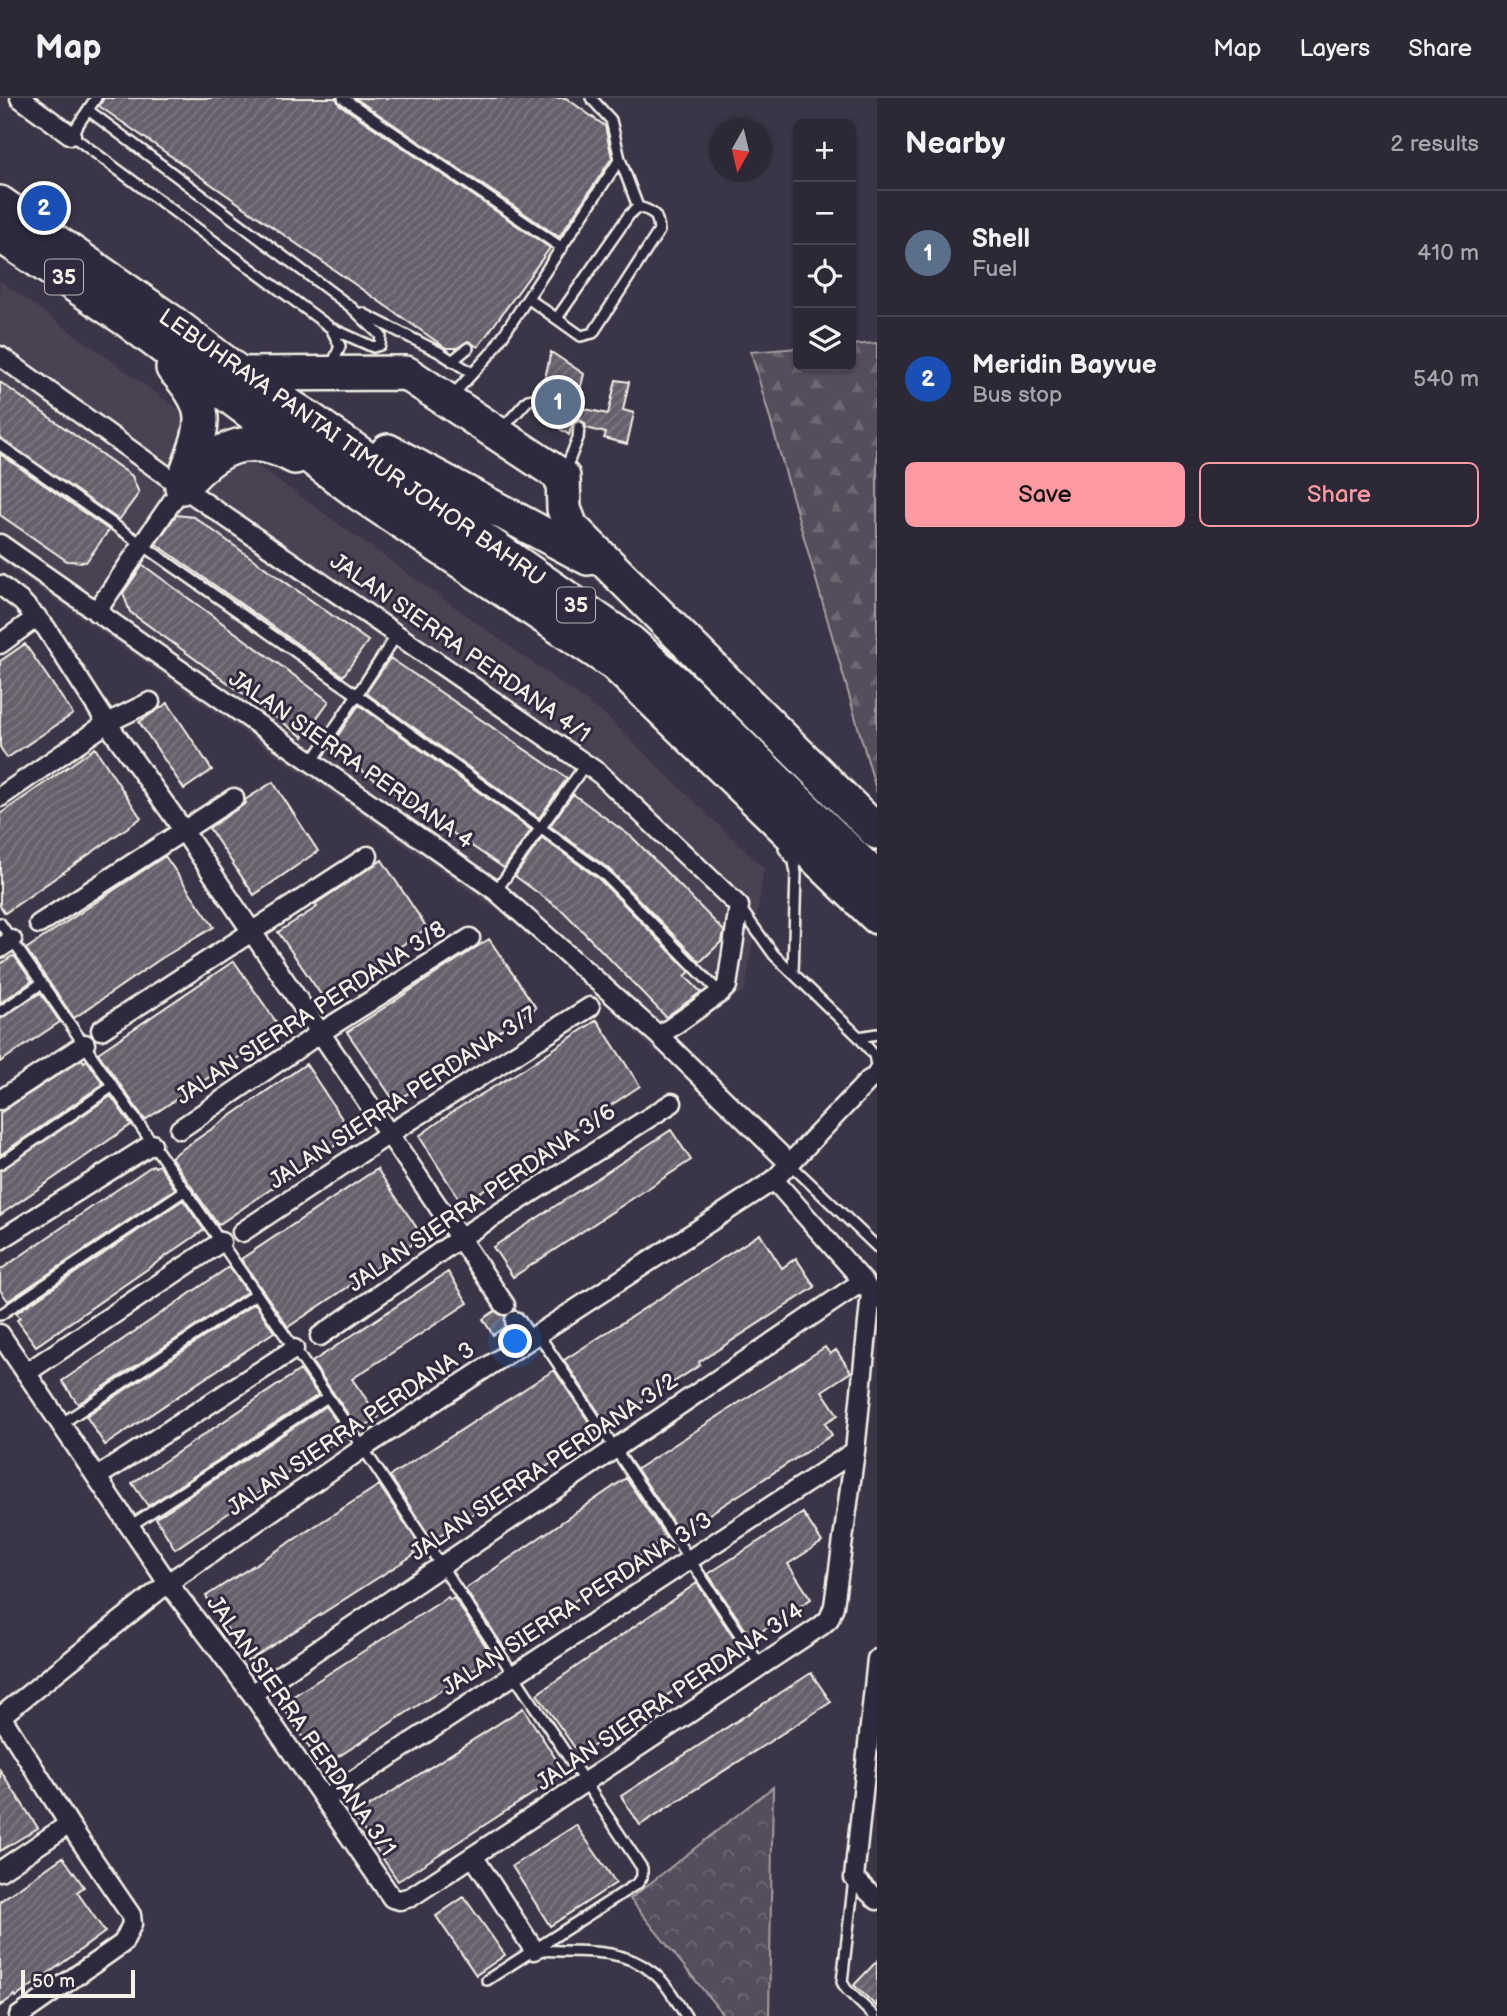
<!DOCTYPE html>
<meta charset="utf-8">
<style>
body{margin:0;font-family:"Balsamiq Sans",sans-serif;background:#34303d;color:#f1f3f6}
.controls{position:absolute;right:21px;top:21px;display:grid;overflow:hidden;border-radius:10px;box-shadow:0 2px 5px #0004}
.controls button{width:63px;height:63px;display:grid;place-items:center;padding:0;border:0;border-bottom:2px solid #484450;background:#2c2835;color:#f1f3f6;font:35px sans-serif}
.compass{position:absolute;left:709px;top:21px;width:63px;height:63px;border-radius:50%;background:#2c2835;box-shadow:0 2px 5px #0004;rotate:188deg}
.scale{position:absolute;left:21px;bottom:18px;width:114px;box-sizing:border-box;padding-left:7px;border:4px solid #f4f1e8;border-top:0;font-size:19px;line-height:24px;white-space:nowrap;color:#f4f1e8;-webkit-text-stroke:5px #2f2a3d;paint-order:stroke}
.you{position:absolute;left:516px;top:1244px;width:24px;height:24px;margin:-18px;border:5px solid #fff;border-radius:50%;background:#1a73e8;box-shadow:0 0 0 10px #1a73e833}
.badge{display:grid;place-items:center;width:46px;height:46px;border-radius:50%;background:#ff9aa2;color:#fff;font-size:23px;font-weight:700}
.pin{position:absolute;translate:-50% -50%;border:4px solid #fff;box-shadow:0 2px 7px #0006}
.list{margin:0;padding:0;list-style:none}
h2{display:flex;justify-content:space-between;align-items:center;height:91px;margin:0;padding:0 28px;font-size:30px}
h2 small{font-size:23px;font-weight:400;color:#a6a6ad}
.list li{display:grid;grid-template-columns:46px 1fr auto;gap:21px;align-items:center;box-sizing:border-box;height:126px;padding:0 28px;border-top:2px solid #484450}
.list b{display:block;font-size:26px;white-space:nowrap}
.list p{margin:0;font-size:23px;white-space:nowrap;color:#a6a6ad}
.list em{font-size:23px;font-style:normal;color:#a6a6ad}
.actions{display:flex;gap:14px;padding:21px 28px}
.actions a{flex:1;padding:16px 0;border:2px solid #ff9aa2;border-radius:10px;text-align:center;font-size:24px;color:#ff9aa2}
.actions .main{background:#ff9aa2;color:#111}
.icon{flex:none;width:38px;height:38px;fill:none;stroke:currentColor;stroke-width:2;stroke-linecap:round;stroke-linejoin:round}
.map{position:relative;flex:none;width:877px;height:1918px;overflow:hidden}
header{display:flex;align-items:center;gap:42px;box-sizing:border-box;height:98px;padding:0 35px;background:#2c2835;border-bottom:2px solid #484450}
header strong{font-size:33px}
nav{display:flex;gap:38px;margin-inline-start:auto;font-size:24px}
main{display:flex}
aside{flex:1;background:#2c2835}
.map>svg:first-child{display:block}
.built{fill:#484352}
.forest{fill:url(#forest-firs);stroke:#a4a0a2;stroke-width:2}
.park{fill:url(#park-crowns);stroke:#a4a0a2;stroke-width:2}
.building{fill:url(#building-hatch);stroke:#f4f1e8;stroke-width:2}
.lines{fill:none;stroke-linecap:round;stroke-linejoin:round}
.lane-casing{stroke:#f4f1e8;stroke-width:14}
.street-casing{stroke:#f4f1e8;stroke-width:23}
.highway-casing{stroke:#f4f1e8;stroke-width:38}
.lane{stroke:#2f2a3d;stroke-width:9}
.street{stroke:#2f2a3d;stroke-width:18}
.highway{stroke:#2f2a3d;stroke-width:33}
.labels{text-anchor:middle;dominant-baseline:central;stroke-width:6;stroke-linejoin:round;paint-order:stroke}
.shield{fill:#2f2a3d;stroke:#b9b5b5;stroke-width:2}
.shield-label{font-size:21px;font-weight:bold;fill:#f4f1e8}
.street-label{font-size:23px;fill:#f4f1e8;stroke:#2f2a3d}
</style>
<header>
<strong>Map</strong>
<nav><a>Map</a><a>Layers</a><a>Share</a></nav>
</header>
<main>
<div class="map">
<svg width="877" height="1918" viewBox="0 0 877 1918">
<defs>
<pattern id="forest-firs" width="22" height="20" patternUnits="userSpaceOnUse" patternTransform="scale(1.75)"><rect width="22" height="20" fill="#534e5c"/><path d="M5 1l3.5 6h-7zM16 11l3.5 6h-7z" fill="#6c6873"/></pattern>
<pattern id="park-crowns" width="20" height="18" patternUnits="userSpaceOnUse" patternTransform="scale(1.75)"><rect width="20" height="18" fill="#534e5c"/><path d="M2 6a3 3 0 1 1 6 0M12 15a3 3 0 1 1 6 0" fill="none" stroke="#6c6873"/></pattern>
<pattern id="building-hatch" width="6" height="6" patternUnits="userSpaceOnUse" patternTransform="scale(1.75)"><rect width="6" height="6" fill="#65616c"/><path d="M-1 1l2-2M0 6l6-6M5 7l2-2" fill="none" stroke="#7c7881"/></pattern>
</defs>
<rect width="100%" height="100%" fill="#3b3647"/>
<filter id="ink" filterUnits="userSpaceOnUse"><feTurbulence type="fractalNoise" baseFrequency=".0143" numOctaves="2"/><feDisplacementMap in="SourceGraphic" scale="14" xChannelSelector="R" yChannelSelector="G"/><feConvolveMatrix kernelMatrix="1 2 1 2 8 2 1 2 1" color-interpolation-filters="sRGB"/></filter>
<g filter="url(#ink)">
<path class="built" d="M0,183L605,617L764,771L745,892L656,955L538,841L0,463Z"/>
<path class="forest" d="M877,245V695L751,254L798,250V268H851V247Z"/>
<path class="park" d="M773,1689L769,1918H724L630,1801Z"/>
<path class="building" d="M104,0H336L339,6L550,150L478,249L468,243L457,250H446L99,8Z
M355,0H566L605,28L612,60L559,139Z
M551,254L584,276L576,309L608,316L616,282L629,284L623,312L634,315L627,346L604,340L606,335L586,330L585,325L580,322L572,327L569,337L537,315L539,307L545,306L548,302L547,296L542,293Z
M0,284L132,378L139,395L119,422L0,340Z
M0,356L109,432L86,464L67,463L0,417Z
M176,417L194,419L368,543L343,578L156,446Z
M143,467L329,603L303,639L130,514L123,495Z
M25,546L73,616L7,660L0,649V563Z
M390,560L567,680L539,720L366,595Z
M168,605L212,672L184,691L139,624Z
M359,607L531,732L504,770L329,650Z
M95,650L141,720L5,815L0,808V716Z
M273,684L318,753L254,797L209,730L246,705L245,702Z
M573,696L633,740L724,833L722,843L700,864L609,771L550,728Z
M542,740L599,781L690,874L685,878L701,894L666,919L564,814L515,778Z
M165,758L214,829L162,860L74,920L26,851Z
M382,762L427,830L324,901L278,834L317,809L315,806Z
M489,841L536,910L460,957L462,959L395,1004L347,934Z
M12,858L15,859L32,883L0,905V866Z
M234,863L281,931L145,1022L98,955Z
M40,895L60,924L0,964V921Z
M597,922L640,988L462,1106L419,1038L455,1012L522,972Z
M82,961L84,964L87,962L103,986L0,1057V1015Z
M306,966L352,1036L218,1127L171,1059Z
M111,998L131,1027L0,1117V1073Z
M671,1032L691,1062L513,1179L493,1149Z
M153,1067L155,1069L159,1067L175,1091L8,1203L0,1192V1172Z
M377,1071L423,1139L288,1229L241,1161Z
M183,1102L204,1132L36,1248L17,1222L20,1220L16,1215Z
M760,1136L782,1170L796,1160L815,1189L699,1264L700,1267L607,1327L564,1262Z
M229,1169L247,1194L78,1306L62,1283Z
M448,1174L468,1205L352,1281L379,1319L359,1332L312,1264Z
M255,1205L274,1234L105,1347L86,1318Z
M495,1213L505,1218V1229L493,1237L483,1221Z
M825,1249L830,1256L836,1252L851,1274L822,1293L838,1317L825,1325L832,1337L680,1435L637,1371Z
M300,1272L318,1297L148,1408L132,1385Z
M554,1272L597,1336L432,1442L390,1378Z
M326,1308L345,1337L175,1451L156,1420Z
M626,1380L666,1440L505,1551L465,1491Z
M379,1387L421,1449L414,1454L415,1456L248,1563L206,1498Z
M803,1415L822,1444L788,1466L811,1501L751,1540L708,1476Z
M697,1485L739,1548L580,1657L537,1596Z
M448,1499L450,1502L454,1500L493,1559L322,1669L281,1606Z
M811,1575L831,1604L640,1727L621,1698Z
M523,1610L565,1675L398,1783L354,1718Z
M0,1672L38,1730L0,1753Z
M576,1727L616,1785L550,1828L512,1768Z
M63,1759L84,1789L77,1794L105,1834L16,1899L15,1897L0,1908V1803Z
M464,1799L505,1857L476,1877L436,1818Z
M877,1863V1909L854,1887Z"/>
<g class="lines">
<g class="lane-casing">
<path id="lane" d="M343,0L562,150
M88,12L351,209L381,238L380,247L373,249L331,230L71,37L96,0
M620,61L638,109
M529,201L581,238L593,235L659,133C658,117 654,113 638,109
M362,215L439,254L472,275
M557,220L629,117L638,109
M331,230L340,248L332,268
M452,263L468,250
M451,299L492,254L620,61L611,22L591,0
M501,332L528,302L541,300
M0,347L357,597L604,776L720,895
M565,373L578,340L579,329
M312,664L397,537
M784,751L794,764L796,775L793,875
M496,793L585,667
M741,811L774,857L859,939L874,957L876,967L871,978
M0,825L363,1350L642,1770V1779L638,1785L487,1882
M0,914L42,885
M859,939L877,936
M0,1066L113,988
M790,1066L877,1149
M0,1217L184,1093
M538,1236L761,1568
M61,1326L256,1196
M130,1428L326,1300
M854,1781L842,1884L846,1891L874,1918
M534,1852C574,1855 619,1847 652,1874C667,1885 676,1903 686,1918"/>
</g>
<g class="street-casing">
<path id="street" d="M20,0L71,37
M0,258L182,389L600,676L739,808L727,888L720,895L659,938
M0,446L496,793L659,938L790,1066
M0,487L22,504L46,530L107,625L172,716L505,1207
M96,514L182,389
M0,546L37,519
M0,699L107,625L150,604
M39,826L234,700
M0,850L12,842
M101,932L368,758
M0,1002L85,946
M180,1031L320,935L470,840
M242,1134L389,1036L590,909
M0,1142L152,1046
M515,1223L528,1242
M0,1236L168,1485L252,1596L392,1800L400,1802L411,1799L821,1528L829,1521L834,1508L855,1353L871,1195L863,1183L774,1082
M320,1238L460,1140L672,1005
M26,1275L221,1144
M97,1379L294,1251
M877,1561L854,1780L877,1802
M252,1596L863,1183
M1,1618L69,1726L131,1817L132,1826L123,1845L19,1918
M0,1619L168,1485L363,1350L774,1082L869,982L877,978
M325,1701L855,1353
M473,1758L534,1852
M0,1773L69,1726"/>
</g>
<g class="highway-casing">
<path id="highway" d="M0,105L169,222L240,276L310,321L630,544L682,590L877,781
M0,137L127,222L360,396L615,566L877,819
M173,270C216,315 201,331 184,383
M240,276L406,275L563,379L564,411L571,429L877,734
M388,353L588,460
M182,389C215,351 246,332 295,359"/>
</g>
<use href="#lane" class="lane"/>
<use href="#street" class="street"/>
<use href="#highway" class="highway"/>
</g>
</g>
<g class="labels">
<g class="shield">
<rect x="45" y="161.5" width="38" height="35" rx="5"/>
<rect x="557" y="489.5" width="38" height="35" rx="5"/>
</g>
<g class="shield-label">
<text x="64" y="179">35</text>
<text x="576" y="507">35</text>
</g>
<g class="street-label">
<text transform="translate(352 350) rotate(35)">LEBUHRAYA PANTAI TIMUR JOHOR BAHRU</text>
<text transform="translate(460 550) rotate(35)">JALAN SIERRA PERDANA 4/1</text>
<text transform="translate(351 662) rotate(35)">JALAN SIERRA PERDANA 4</text>
<text transform="translate(311 915) rotate(-33)">JALAN SIERRA PERDANA 3/8</text>
<text transform="translate(403 1000) rotate(-33)">JALAN SIERRA PERDANA 3/7</text>
<text transform="translate(482 1100) rotate(-34)">JALAN SIERRA PERDANA 3/6</text>
<text transform="translate(351 1331) rotate(-34)">JALAN SIERRA PERDANA 3</text>
<text transform="translate(544 1369) rotate(-34)">JALAN SIERRA PERDANA 3/2</text>
<text transform="translate(577 1506) rotate(-33)">JALAN SIERRA PERDANA 3/3</text>
<text transform="translate(670 1599) rotate(-34)">JALAN SIERRA PERDANA 3/4</text>
<text transform="translate(301 1628) rotate(55)">JALAN SIERRA PERDANA 3/1</text>
</g>
</g>
</svg>
<div class="controls">
<button>+</button>
<button>−</button>
<button><svg class="icon" aria-label="locate" viewBox="0 0 24 24"><circle cx="12" cy="12" r="6"/><path d="M12 2v4M12 18v4M2 12h4M18 12h4"/></svg></button>
<button><svg class="icon" aria-label="layers" viewBox="0 0 24 24"><path d="M12 4l9 5-9 5-9-5zM3 14l9 5 9-5"/></svg></button>
</div>
<svg class="compass" viewBox="-18 -18 36 36"><path d="M0-13l5 13h-10z" fill="#e53935"/><path d="M0 13l5-13h-10z" fill="#a6a6ad"/></svg>
<div class="scale">50 m</div>
<div class="you"></div>
<div class="pin badge" style="left:558px;top:304px;background:#5c6f8a">1</div>
<div class="pin badge" style="left:44px;top:110px;background:#1a4fb4">2</div>
</div>
<aside>
<h2>Nearby<small>2 results</small></h2>
<ul class="list">
<li><span class="badge" style="background:#5c6f8a">1</span><div><b>Shell</b><p>Fuel</p></div><em>410 m</em></li>
<li><span class="badge" style="background:#1a4fb4">2</span><div><b>Meridin Bayvue</b><p>Bus stop</p></div><em>540 m</em></li>
</ul>
<div class="actions"><a class="main">Save</a><a>Share</a></div>
</aside>
</main>
